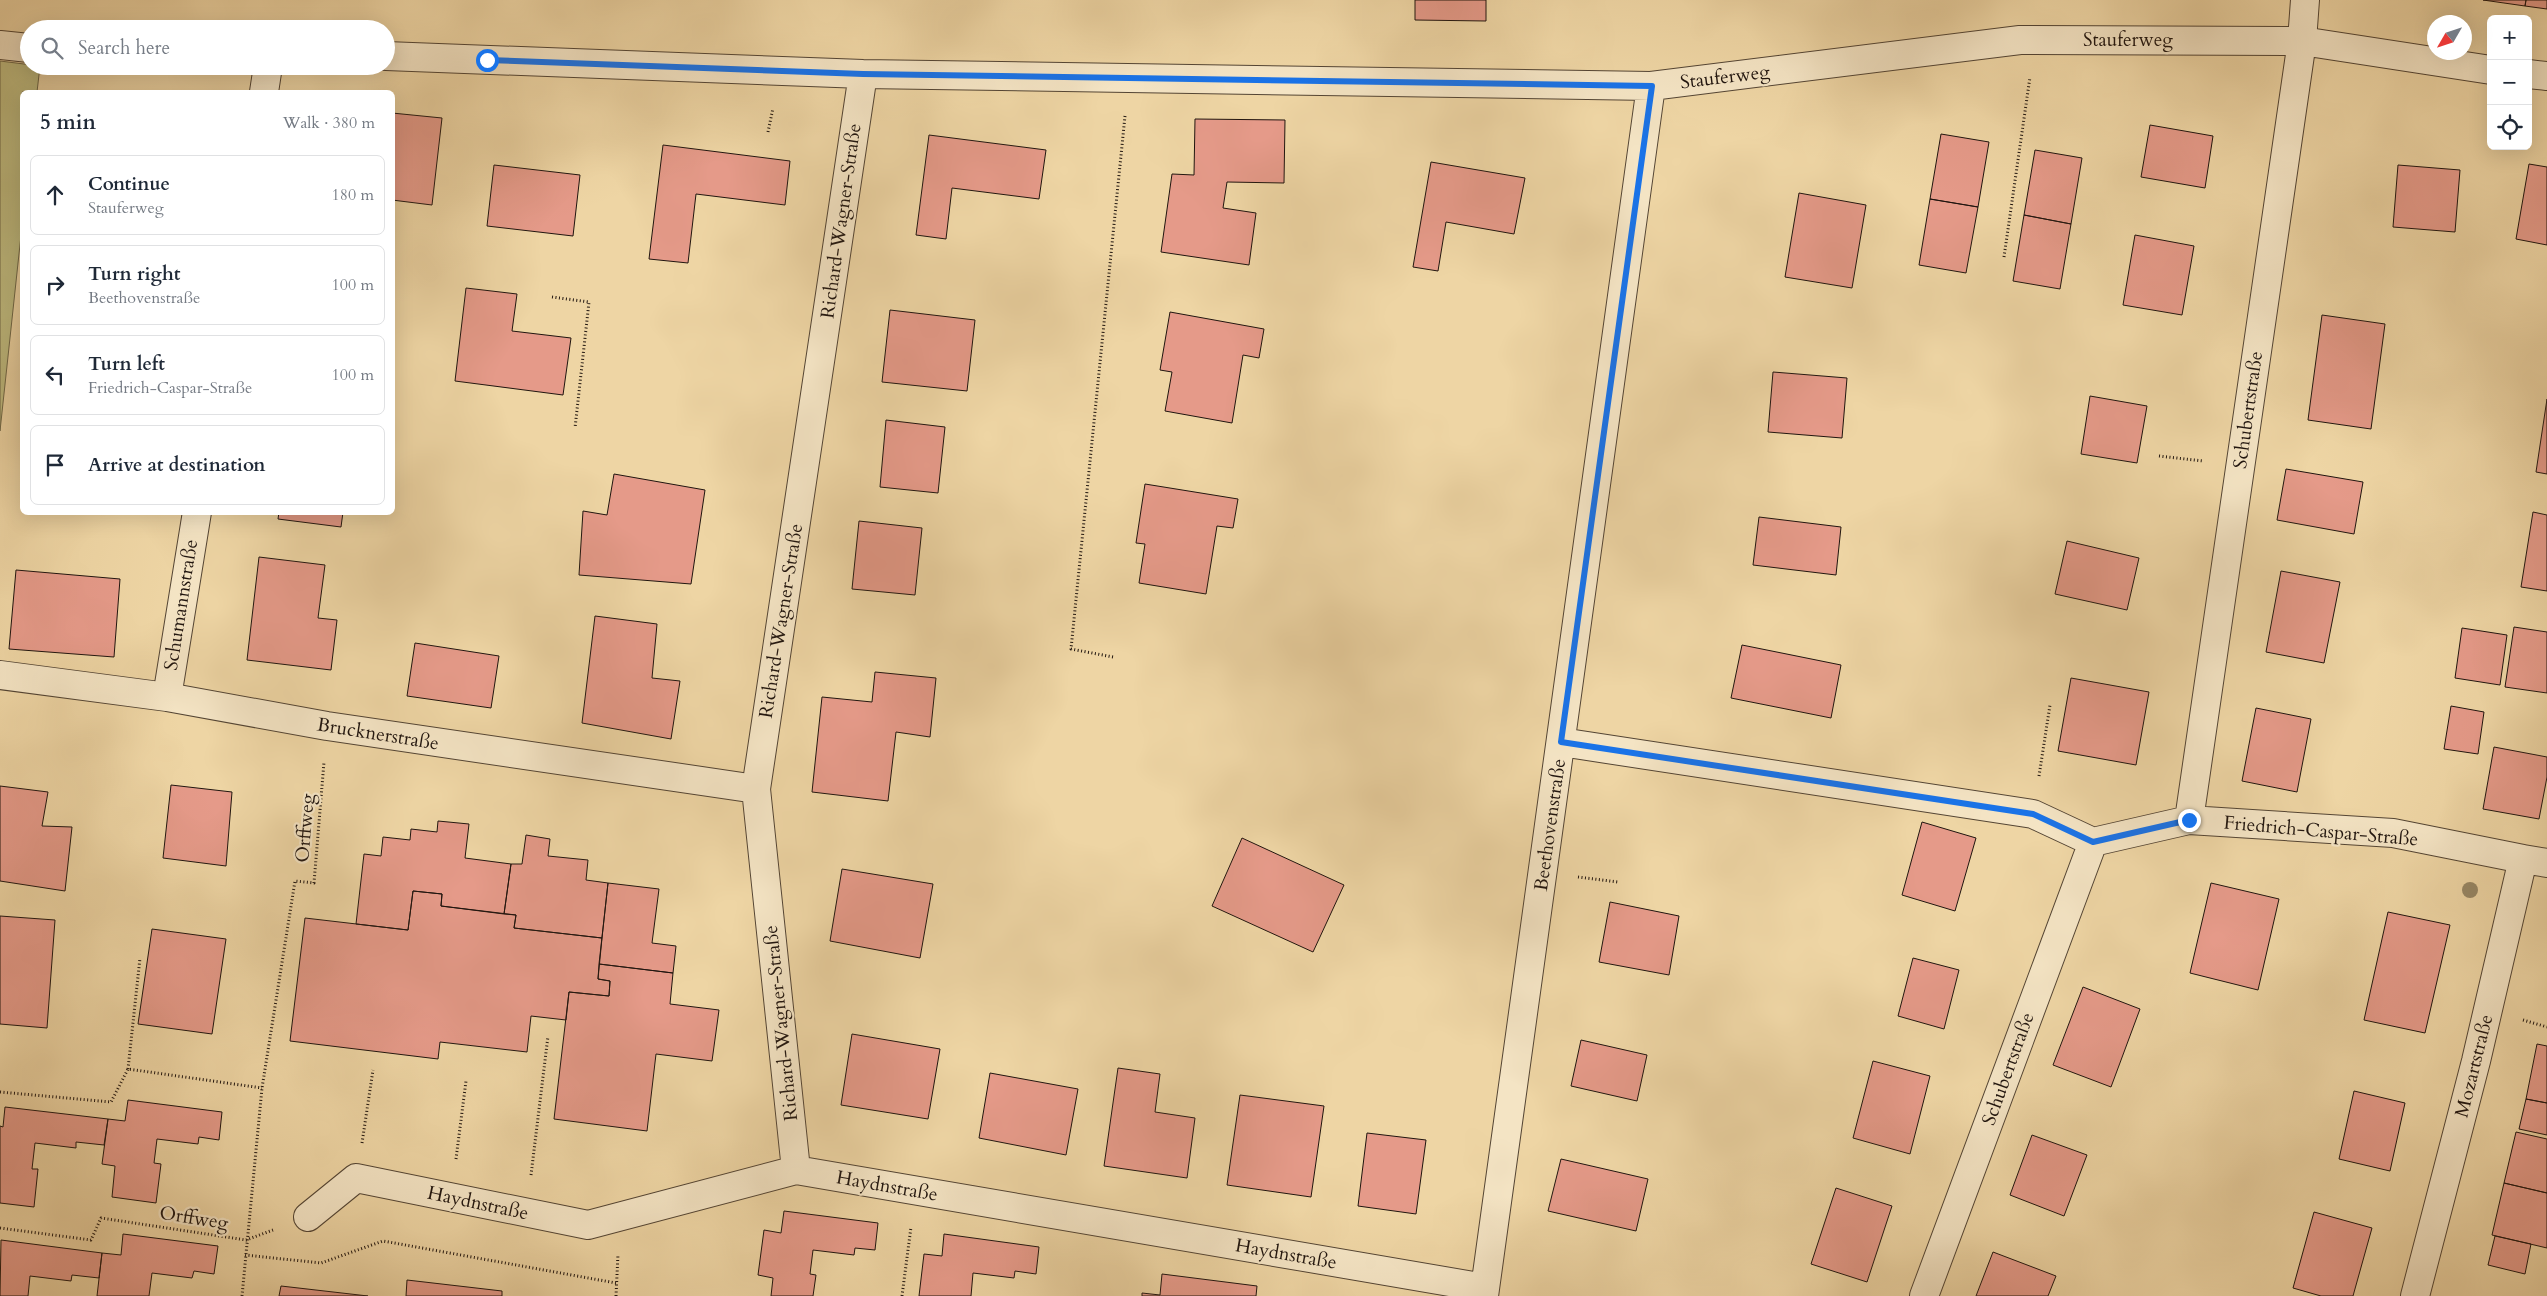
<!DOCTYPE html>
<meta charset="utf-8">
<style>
body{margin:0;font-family:Cardo,serif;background:#f2f2f3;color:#1f2937}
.controls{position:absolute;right:15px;top:15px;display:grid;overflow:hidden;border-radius:8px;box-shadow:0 5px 20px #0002}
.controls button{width:45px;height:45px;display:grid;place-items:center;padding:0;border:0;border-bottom:1px solid #e0e1e3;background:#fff;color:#1f2937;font:25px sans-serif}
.compass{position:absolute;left:2427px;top:15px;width:45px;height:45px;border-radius:50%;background:#fff;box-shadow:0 5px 20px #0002;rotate:231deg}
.stop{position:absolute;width:15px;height:15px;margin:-11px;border:4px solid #1a73e8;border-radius:50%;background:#fff}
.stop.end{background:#1a73e8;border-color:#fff;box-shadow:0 1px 5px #0008}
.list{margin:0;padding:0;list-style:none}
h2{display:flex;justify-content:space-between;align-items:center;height:65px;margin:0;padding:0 20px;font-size:21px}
h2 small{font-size:16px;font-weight:400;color:#747a83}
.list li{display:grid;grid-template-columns:32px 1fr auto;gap:15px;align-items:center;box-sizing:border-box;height:80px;margin:0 10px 10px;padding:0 10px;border:1px solid #e0e1e3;border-radius:8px}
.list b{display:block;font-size:19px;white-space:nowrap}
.list p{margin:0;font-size:16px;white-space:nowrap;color:#747a83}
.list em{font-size:16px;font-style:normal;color:#747a83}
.icon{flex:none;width:28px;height:28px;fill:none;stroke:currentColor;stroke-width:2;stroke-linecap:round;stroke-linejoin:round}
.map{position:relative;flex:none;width:2547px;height:1296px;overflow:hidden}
.search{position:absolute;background:#fff;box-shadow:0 5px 20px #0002;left:20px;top:20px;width:375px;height:55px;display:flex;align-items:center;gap:12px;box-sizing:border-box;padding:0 18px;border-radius:28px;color:#747a83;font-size:19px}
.panel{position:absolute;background:#fff;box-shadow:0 5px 20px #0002;left:20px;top:90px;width:375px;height:425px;border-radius:8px}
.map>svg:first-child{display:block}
.green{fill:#bfbc81;stroke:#706848}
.building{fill:#e59a89;stroke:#20150f}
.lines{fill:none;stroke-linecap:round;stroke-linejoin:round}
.street-casing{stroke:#544534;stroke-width:30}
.path{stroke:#20150f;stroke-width:3;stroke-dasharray:1 2.5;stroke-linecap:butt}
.street{stroke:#f4e4c4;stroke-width:28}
.tree{fill:#978765}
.route{stroke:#1a73e8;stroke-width:6}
.labels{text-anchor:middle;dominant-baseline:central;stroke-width:4.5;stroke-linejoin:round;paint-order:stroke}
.street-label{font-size:19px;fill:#20150f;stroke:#f4e4c4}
</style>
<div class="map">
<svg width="2547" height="1296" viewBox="0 0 2547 1296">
<rect width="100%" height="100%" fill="#eed5a4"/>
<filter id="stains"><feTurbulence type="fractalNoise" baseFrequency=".004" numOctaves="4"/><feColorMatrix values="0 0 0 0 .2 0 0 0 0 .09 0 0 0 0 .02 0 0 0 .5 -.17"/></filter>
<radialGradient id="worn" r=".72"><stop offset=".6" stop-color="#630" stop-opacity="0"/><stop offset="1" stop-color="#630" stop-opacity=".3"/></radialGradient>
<path class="green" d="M0,61L40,66L37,92H22V226L0,431Z"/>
<path class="building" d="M1415,0H1486V21L1415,20Z
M2483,0H2526L2525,6Z
M2526,0H2547V9L2525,6Z
M392,113L442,118L432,205L392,200Z
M1195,119L1285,120L1284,183L1227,182L1223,208L1256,213L1249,265L1161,252L1172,174L1194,175Z
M2150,125L2213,136L2205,188L2141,177Z
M1941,134L1989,142L1978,207L1930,199Z
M929,135L1046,150L1039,199L952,188L946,239L916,235Z
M663,145L790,161L785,205L696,194L688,263L649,259Z
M2035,150L2082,158L2071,224L2024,215Z
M1431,162L1525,178L1514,234L1446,222L1438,271L1413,267Z
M2529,164L2547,167V245L2516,239Z
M494,165L580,175L573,236L487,226Z
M2398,165L2460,170L2455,232L2393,227Z
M1799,193L1866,205L1852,288L1785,277Z
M1930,199L1978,207L1966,273L1919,265Z
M2024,215L2071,224L2060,289L2013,281Z
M2135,235L2194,246L2182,315L2123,305Z
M466,288L517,294L512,331L571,338L563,395L455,381Z
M890,310L975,320L967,391L882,382Z
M1170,312L1264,329L1259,358L1243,355L1232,423L1165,411L1172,372L1160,370Z
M2322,315L2385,324L2371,429L2308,420Z
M1773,372L1847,378L1842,438L1768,432Z
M2090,396L2147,406L2137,463L2081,454Z
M2547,399V474L2536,472Z
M886,420L945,427L938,493L880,487Z
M2286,469L2363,482L2354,534L2277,520Z
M614,474L705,490L691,584L579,575L583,511L607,515Z
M1145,484L1238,499L1233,528L1217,526L1206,594L1139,583L1145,544L1136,543Z
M279,512H343L341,527L278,519Z
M2533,512L2547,515V591L2521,587Z
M1759,517L1841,527L1836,575L1753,565Z
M859,521L922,528L915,595L852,589Z
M2067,541L2139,558L2127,610L2055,594Z
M259,557L325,565L318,618L337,620L331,670L247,660Z
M16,570L120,579L114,657L9,649Z
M2281,571L2340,582L2324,663L2266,652Z
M595,616L657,624L652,678L680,681L671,739L582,723Z
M2514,627L2547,632V693L2505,687Z
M2462,628L2507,635L2500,685L2455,678Z
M415,643L499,656L491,708L407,696Z
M1742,645L1841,665L1831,718L1731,698Z
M875,672L936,678L930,737L896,732L888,801L812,792L822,697L872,702Z
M2071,678L2149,692L2136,765L2058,751Z
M2451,706L2484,712L2478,754L2444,749Z
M2256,708L2311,719L2297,792L2242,781Z
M2494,747L2547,757V777L2539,819L2483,809Z
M171,785L232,792L226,866L163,858Z
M0,786L48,792L42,826L72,827L65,891L0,881Z
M438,821L469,824L465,858L511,864L504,914L441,906L442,894L413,891L408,930L356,924L364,854L381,856L383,837L410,840L411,829L437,832Z
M1922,822L1976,838L1955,911L1902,895Z
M526,835L550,839L548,856L588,860L586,880L608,883L602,938L514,928L516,915L504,914L511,864H522Z
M1242,838L1344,885L1313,952L1212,906Z
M842,869L933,884L920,958L830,941Z
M608,883L659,889L652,943L676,946L673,973L599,964Z
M2211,883L2279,899L2258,990L2190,973Z
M413,891L442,894L441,906L516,915L514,928L602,938L598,979L610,981L609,996L569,992L566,1020L531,1016L527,1052L440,1042L438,1059L290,1041L305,918L408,930Z
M1610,902L1679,916L1669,975L1599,962Z
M2388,912L2450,925L2425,1033L2364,1020Z
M0,916L55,920L47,1028L0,1024Z
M152,929L226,939L212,1034L138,1024Z
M1913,958L1959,970L1944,1029L1898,1016Z
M599,964L673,973L670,1004L719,1010L712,1061L656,1054L647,1131L554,1119L569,992L609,996L610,981L598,979Z
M2083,987L2140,1009L2111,1087L2053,1065Z
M852,1034L940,1049L928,1119L841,1105Z
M1581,1040L1647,1055L1637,1101L1571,1086Z
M2537,1044L2547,1046V1103L2526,1099Z
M1873,1061L1930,1076L1910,1154L1853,1138Z
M1118,1068L1160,1074L1155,1112L1195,1118L1187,1178L1104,1166Z
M990,1073L1078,1089L1066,1155L979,1138Z
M2354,1091L2405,1103L2390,1171L2339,1159Z
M1240,1095L1324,1106L1311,1197L1227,1185Z
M2526,1099L2547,1103V1135L2519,1129Z
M128,1100L222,1112L219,1140L199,1137L198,1144L157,1139L154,1163L161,1164L156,1203L112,1197L115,1166L102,1164L108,1119L125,1121Z
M5,1107L108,1119L104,1145L76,1142V1148L35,1143L32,1169H38L34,1207L0,1203V1126L3,1127Z
M2516,1132L2547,1139V1193L2504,1183Z
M1367,1133L1426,1140L1416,1214L1358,1206Z
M2032,1135L2087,1155L2064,1216L2010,1195Z
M1561,1159L1648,1179L1636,1231L1548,1211Z
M2504,1183L2547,1193V1248L2492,1235Z
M1836,1188L1892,1206L1867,1282L1811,1264Z
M784,1211L878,1223L875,1250L855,1248L854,1255L813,1250L810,1274L816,1275L813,1296H771L773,1278L758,1275L764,1230L781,1233Z
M2314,1212L2372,1228L2353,1296H2321L2293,1288Z
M123,1234L218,1246L214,1274L194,1271L192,1278L152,1273L149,1296H97L102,1253L121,1255Z
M944,1234L1039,1247L1036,1274L1015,1271L1014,1278L973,1273L971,1296H919L924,1254L942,1256Z
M2495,1236L2531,1244L2525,1274L2488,1265Z
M1,1240L102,1253L99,1278L72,1275L71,1281L30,1276L28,1296H0Z
M1993,1252L2056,1276L2048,1296H1976Z
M1162,1274L1257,1286L1256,1296H1142V1293L1160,1295Z
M407,1280L502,1291V1296H406Z
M281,1286L368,1296H279Z"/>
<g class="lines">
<g class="street-casing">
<path id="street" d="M0,45L29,48
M386,56L863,74L1651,86L2020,40L2302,41L2491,70
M2528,74L2547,76
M264,92L268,66
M0,675L167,697L327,726L756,789
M167,697L197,512
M1561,742L2033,814L2093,842L2189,820L2393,833L2523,859
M2189,820L2302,41L2305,0
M796,1170L756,789L863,74
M308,1217L356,1178L588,1225L796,1170L1485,1288
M1484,1296L1651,86
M1924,1296L2093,842
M2415,1296L2476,1061L2523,859L2547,863"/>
</g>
<path class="path" d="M768,132L773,108
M2004,257L2030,77
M552,297L589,302L575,428
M2159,456L2203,461
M1113,657L1071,649L1125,116
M2039,776L2050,705
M1578,877L1618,882
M2523,1020L2547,1027
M128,1069L140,958
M0,1092L111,1102L128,1069L262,1088
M362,1143L373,1070
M456,1159L466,1081
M531,1175L548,1036
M0,1228L91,1240L101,1218L246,1240L273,1230
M245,1255L321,1263L383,1241L616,1283
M242,1296L262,1088L295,881L314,883L324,762
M616,1296L618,1254
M902,1296L911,1227"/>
<use href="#street" class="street"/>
</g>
<circle class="tree" cx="2470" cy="890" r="8"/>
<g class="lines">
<path class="route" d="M487,60L863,74L1652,86L1561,742L2033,814L2093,842L2189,820"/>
</g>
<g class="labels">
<g class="street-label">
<text x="2128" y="40">Stauferweg</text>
<text transform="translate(1725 77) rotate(-7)">Stauferweg</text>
<text transform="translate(841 221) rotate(-82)">Richard-Wagner-Straße</text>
<text transform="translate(2248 410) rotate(-82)">Schubertstraße</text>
<text transform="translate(181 605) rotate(-81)">Schumannstraße</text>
<text transform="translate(781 621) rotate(-81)">Richard-Wagner-Straße</text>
<text transform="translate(378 734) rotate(9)">Brucknerstraße</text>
<text transform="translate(1550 825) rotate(-82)">Beethovenstraße</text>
<text transform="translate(305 828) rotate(-85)">Orffweg</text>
<text transform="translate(2321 831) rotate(5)">Friedrich-Caspar-Straße</text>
<text transform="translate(781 1023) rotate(-96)">Richard-Wagner-Straße</text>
<text transform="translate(2474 1066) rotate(-76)">Mozartstraße</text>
<text transform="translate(2008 1069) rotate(-70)">Schubertstraße</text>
<text transform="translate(887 1186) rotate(10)">Haydnstraße</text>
<text transform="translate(478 1203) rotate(12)">Haydnstraße</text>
<text transform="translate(194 1218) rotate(9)">Orffweg</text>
<text transform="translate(1286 1254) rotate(10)">Haydnstraße</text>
</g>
</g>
<rect width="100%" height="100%" filter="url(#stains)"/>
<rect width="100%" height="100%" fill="url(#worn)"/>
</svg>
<div class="controls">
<button>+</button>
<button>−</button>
<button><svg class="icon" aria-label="locate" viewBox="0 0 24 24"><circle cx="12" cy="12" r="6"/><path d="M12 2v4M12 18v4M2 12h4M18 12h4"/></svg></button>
</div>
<svg class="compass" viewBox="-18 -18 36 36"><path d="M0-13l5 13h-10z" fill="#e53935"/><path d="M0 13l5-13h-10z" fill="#747a83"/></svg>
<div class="stop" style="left:487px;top:60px"></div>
<div class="stop end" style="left:2189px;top:820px"></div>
<div class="search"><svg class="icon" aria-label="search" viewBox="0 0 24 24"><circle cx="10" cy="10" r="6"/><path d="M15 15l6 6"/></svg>Search here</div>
<section class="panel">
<h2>5 min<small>Walk · 380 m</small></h2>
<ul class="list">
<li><svg class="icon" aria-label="ahead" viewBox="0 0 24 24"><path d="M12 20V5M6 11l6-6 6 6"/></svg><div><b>Continue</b><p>Stauferweg</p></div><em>180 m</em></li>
<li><svg class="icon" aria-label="right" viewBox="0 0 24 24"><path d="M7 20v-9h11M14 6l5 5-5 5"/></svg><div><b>Turn right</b><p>Beethovenstraße</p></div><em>100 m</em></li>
<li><svg class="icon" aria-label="left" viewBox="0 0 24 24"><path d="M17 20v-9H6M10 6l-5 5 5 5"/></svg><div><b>Turn left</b><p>Friedrich-Caspar-Straße</p></div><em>100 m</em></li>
<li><svg class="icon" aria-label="arrive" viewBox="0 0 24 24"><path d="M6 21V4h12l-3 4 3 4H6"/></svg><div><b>Arrive at destination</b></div></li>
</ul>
</section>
</div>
